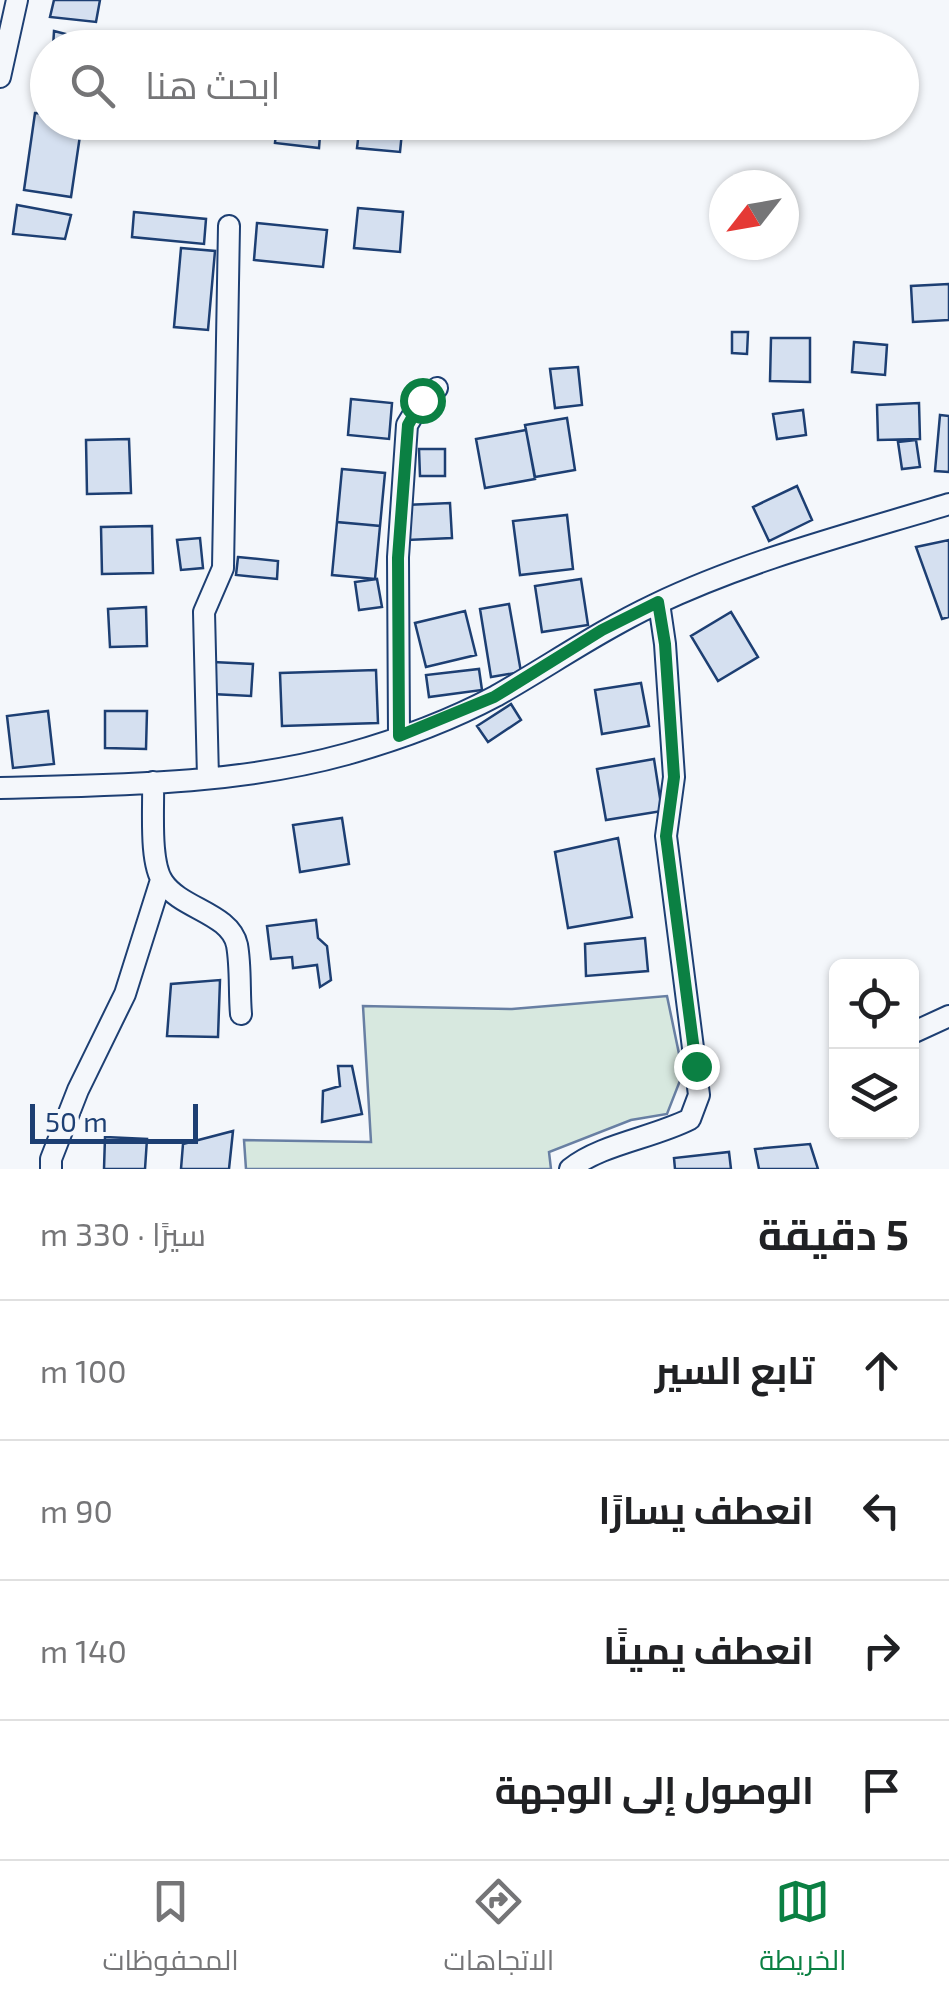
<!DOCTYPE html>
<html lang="ar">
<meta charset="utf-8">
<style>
body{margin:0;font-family:"Exo 2",Cairo,sans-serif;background:#f6f6f6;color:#202124;direction:rtl}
.controls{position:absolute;right:30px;bottom:30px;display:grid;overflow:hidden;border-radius:15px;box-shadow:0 2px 8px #0004}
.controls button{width:90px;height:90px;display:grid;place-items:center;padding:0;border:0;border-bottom:2px solid #e0e0e0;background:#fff;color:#202124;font:50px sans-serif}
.compass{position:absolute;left:709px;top:170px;width:90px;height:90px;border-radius:50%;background:#fff;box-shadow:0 2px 8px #0004;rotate:239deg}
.scale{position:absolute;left:30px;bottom:25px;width:168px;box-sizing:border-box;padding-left:10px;border:5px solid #1d3f73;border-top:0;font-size:28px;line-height:35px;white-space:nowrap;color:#1d3f73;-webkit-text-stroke:8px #f4f7fb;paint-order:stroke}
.stop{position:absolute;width:30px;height:30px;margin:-22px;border:8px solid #0b8043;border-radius:50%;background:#fff}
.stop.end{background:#0b8043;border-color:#fff;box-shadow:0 2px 10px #0008}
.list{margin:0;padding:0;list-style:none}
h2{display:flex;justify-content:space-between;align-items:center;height:130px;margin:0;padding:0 40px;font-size:42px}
h2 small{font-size:32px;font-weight:400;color:#757577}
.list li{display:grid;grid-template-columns:65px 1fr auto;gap:30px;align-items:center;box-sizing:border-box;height:140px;padding:0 40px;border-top:2px solid #e0e0e0}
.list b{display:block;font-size:38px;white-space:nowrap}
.list em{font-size:32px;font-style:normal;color:#757577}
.icon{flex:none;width:55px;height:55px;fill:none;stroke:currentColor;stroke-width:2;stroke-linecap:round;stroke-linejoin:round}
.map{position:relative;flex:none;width:949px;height:1169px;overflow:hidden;direction:ltr}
.search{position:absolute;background:#fff;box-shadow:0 2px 8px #0004;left:30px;right:30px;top:30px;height:110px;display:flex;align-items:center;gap:25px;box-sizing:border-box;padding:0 35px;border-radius:55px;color:#757577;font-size:38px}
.sheet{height:690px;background:#fff}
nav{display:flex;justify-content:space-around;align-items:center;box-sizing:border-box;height:140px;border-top:2px solid #e0e0e0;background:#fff;font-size:28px;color:#757577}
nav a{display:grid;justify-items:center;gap:5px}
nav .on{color:#0b8043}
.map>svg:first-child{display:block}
.green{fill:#d7e8df;stroke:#687fa3;stroke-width:2.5}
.building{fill:#d5e0f0;stroke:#1d3f73;stroke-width:2.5}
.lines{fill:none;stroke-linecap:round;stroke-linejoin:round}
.street-casing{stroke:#1d3f73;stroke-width:24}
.street{stroke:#f4f7fb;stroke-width:20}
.route{stroke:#0b8043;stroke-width:12}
</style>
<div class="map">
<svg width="949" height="1169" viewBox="0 0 949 1169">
<rect width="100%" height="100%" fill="#f4f7fb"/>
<path class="green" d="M667,996L683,1073L667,1114L631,1120L549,1152L551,1169H246L244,1140L371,1142L363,1006L512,1009Z"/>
<path class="building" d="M54,0H100L96,22L50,17Z
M54,31L100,43L99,48H53Z
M35,113L48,114V122H82L71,197L24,190Z
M277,122H321L319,148L275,143Z
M360,122H403L400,152L357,148Z
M17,205L71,215L65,239L13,234Z
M358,208L403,212L400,252L354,248Z
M134,212L206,219L204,244L132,237Z
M257,223L327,230L323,267L254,260Z
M181,248L215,251L208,330L174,327Z
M949,284V320L913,322L911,286Z
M732,332H748L747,354L732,353Z
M771,338H810V382L770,381Z
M854,342L887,345L885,375L852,372Z
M578,367L582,405L555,408L550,369Z
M351,399L392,403L389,439L348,435Z
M919,403L920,439L878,440L877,405Z
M803,410L806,435L777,439L773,414Z
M940,415L949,416V472L935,471Z
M567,418L575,470L535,477L525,425Z
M526,430L535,479L485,488L476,439Z
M129,439L131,493L87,494L86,440Z
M916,440L920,467L902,469L898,442Z
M419,449H445V476H420Z
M342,469L385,473L380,526L337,522Z
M797,486L812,520L769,541L753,507Z
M450,503L452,538L407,540L405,505Z
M567,515L573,569L520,575L513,521Z
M337,522L380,526L375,579L332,575Z
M152,526L153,573L102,574L101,527Z
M200,538L203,568L181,570L177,540Z
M949,540V617L942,619L916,547Z
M238,557L278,561L277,579L236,575Z
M377,579L382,607L359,610L355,582Z
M581,579L588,625L542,632L535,586Z
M509,604L521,672L491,677L480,609Z
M146,607L147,646L110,647L108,609Z
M465,611L476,655L426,667L415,623Z
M731,612L758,657L718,681L691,636Z
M213,662L253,664L251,696L212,694Z
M479,669L482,690L429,697L426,675Z
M376,670L378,723L282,726L280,673Z
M641,683L649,726L602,734L595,690Z
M511,704L521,720L488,742L477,726Z
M48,711L54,764L13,768L7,716Z
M105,711H147L146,749L105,748Z
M654,759L662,811L606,820L597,769Z
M342,818L349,864L300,872L293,825Z
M618,838L632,917L568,928L555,852Z
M316,920L318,938L327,946L331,980L320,987L317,965L293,968L292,957L271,959L267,926Z
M645,938L648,971L586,976L585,944Z
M220,980L218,1037L167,1036L171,984Z
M338,1066H352L362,1114L322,1122L323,1091L340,1086Z
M233,1131L229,1169H181L183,1144Z
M105,1137L147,1139L145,1169H104Z
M810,1144L818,1169H759L755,1149Z
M729,1152L731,1169H675L674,1158Z"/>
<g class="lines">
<g class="street-casing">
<path id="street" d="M0,77L17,0
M399,736L398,557L407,425L422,400L437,388
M208,778L204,612L223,568L229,226
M153,782C154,807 149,862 163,882C181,909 230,913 237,945C241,967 239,992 241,1014
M0,788C116,785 235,785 347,754C397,740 451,720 496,696C549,666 599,631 654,605C748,560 850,534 949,504
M912,1033L949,1016
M51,1169V1159L78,1090L125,994L161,880
M570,1169C601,1144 653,1138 690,1119L699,1095L666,836L674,777L665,644L659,603"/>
</g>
<use href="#street" class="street"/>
</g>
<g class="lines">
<path class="route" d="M422,400L408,425L398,558L399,736L494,697L602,630L658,602L665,644L674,777L666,836L696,1066"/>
</g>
</svg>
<div class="controls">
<button><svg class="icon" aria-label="locate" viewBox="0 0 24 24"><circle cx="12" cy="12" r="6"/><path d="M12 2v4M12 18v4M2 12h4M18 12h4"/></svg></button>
<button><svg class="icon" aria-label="layers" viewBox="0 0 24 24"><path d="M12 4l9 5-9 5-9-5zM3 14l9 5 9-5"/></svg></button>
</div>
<svg class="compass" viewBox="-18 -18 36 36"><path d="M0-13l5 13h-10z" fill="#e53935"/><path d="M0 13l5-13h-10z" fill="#757577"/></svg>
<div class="scale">50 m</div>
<div class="stop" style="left:422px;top:400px"></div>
<div class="stop end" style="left:696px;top:1066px"></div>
<div class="search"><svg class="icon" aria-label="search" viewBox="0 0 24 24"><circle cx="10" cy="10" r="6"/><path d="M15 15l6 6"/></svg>ابحث هنا</div>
</div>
<section class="sheet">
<h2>5 دقيقة<small>سيرًا · 330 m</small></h2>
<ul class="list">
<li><svg class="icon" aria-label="ahead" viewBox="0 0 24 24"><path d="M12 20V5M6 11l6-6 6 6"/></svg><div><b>تابع السير</b></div><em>100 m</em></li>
<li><svg class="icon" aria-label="left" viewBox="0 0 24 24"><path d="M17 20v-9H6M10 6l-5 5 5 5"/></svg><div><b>انعطف يسارًا</b></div><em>90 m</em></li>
<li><svg class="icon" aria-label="right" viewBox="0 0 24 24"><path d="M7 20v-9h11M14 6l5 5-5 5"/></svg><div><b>انعطف يمينًا</b></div><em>140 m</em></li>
<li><svg class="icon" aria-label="arrive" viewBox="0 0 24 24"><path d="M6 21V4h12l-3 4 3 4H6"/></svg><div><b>الوصول إلى الوجهة</b></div></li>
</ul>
</section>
<nav>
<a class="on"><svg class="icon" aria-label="map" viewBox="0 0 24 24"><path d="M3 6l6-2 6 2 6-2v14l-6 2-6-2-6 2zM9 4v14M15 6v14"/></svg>الخريطة</a>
<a><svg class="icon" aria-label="directions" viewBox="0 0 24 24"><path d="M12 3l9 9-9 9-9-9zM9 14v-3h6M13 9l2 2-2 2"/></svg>الاتجاهات</a>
<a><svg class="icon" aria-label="saved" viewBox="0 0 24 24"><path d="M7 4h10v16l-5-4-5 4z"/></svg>المحفوظات</a>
</nav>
